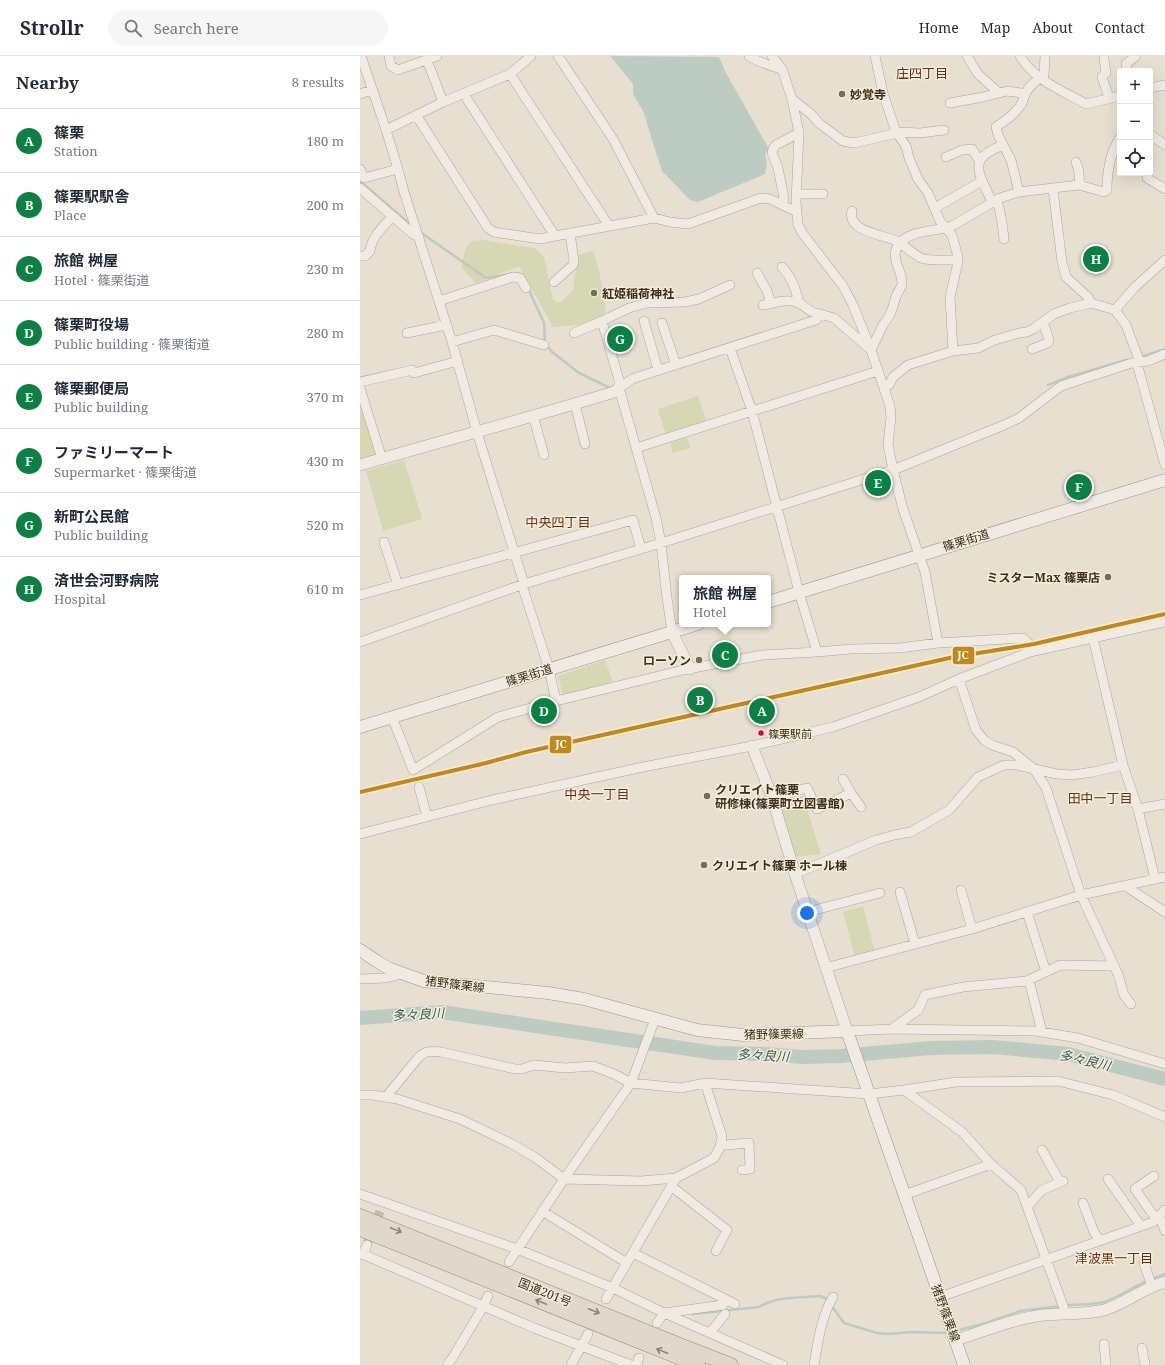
<!DOCTYPE html>
<meta charset="utf-8">
<style>
body{margin:0;font-family:"Noto Serif","Noto Sans JP",serif;background:#f6f6f7;color:#1f2937}
.controls{position:absolute;right:12px;top:12px;display:grid;overflow:hidden;border-radius:4px;box-shadow:0 4px 16px #0002}
.controls button{width:36px;height:36px;display:grid;place-items:center;padding:0;border:0;border-bottom:1px solid #e0e1e3;background:#fff;color:#1f2937;font:20px sans-serif}
.you{position:absolute;left:447px;top:857px;width:14px;height:14px;margin:-10px;border:3px solid #fff;border-radius:50%;background:#1a73e8;box-shadow:0 0 0 6px #1a73e833}
.badge{display:grid;place-items:center;width:26px;height:26px;border-radius:50%;background:#0b8043;color:#fff;font-size:13px;font-weight:700}
.pin{position:absolute;translate:-50% -50%;border:2px solid #fff;box-shadow:0 1px 4px #0006}
.popup{position:absolute;left:319px;top:519px;width:92px;height:52px;box-sizing:border-box;display:grid;place-content:center;border-radius:4px;background:#fff;filter:drop-shadow(0 1px 3px #0005);font-size:13px;white-space:nowrap;color:#747a83}
.popup b{font-size:15px;color:#1f2937}
.popup::after{content:'';position:absolute;left:50%;top:100%;margin-left:-8px;border:8px solid transparent;border-top-color:#fff}
.list{margin:0;padding:0;list-style:none}
h2{display:flex;justify-content:space-between;align-items:center;height:52px;margin:0;padding:0 16px;font-size:17px}
h2 small{font-size:13px;font-weight:400;color:#747a83}
.list li{display:grid;grid-template-columns:26px 1fr auto;gap:12px;align-items:center;box-sizing:border-box;height:64px;padding:0 16px;border-top:1px solid #e0e1e3}
.list b{display:block;font-size:15px;white-space:nowrap}
.list p{margin:0;font-size:13px;white-space:nowrap;color:#747a83}
.list em{font-size:13px;font-style:normal;color:#747a83}
.icon{flex:none;width:22px;height:22px;fill:none;stroke:currentColor;stroke-width:2;stroke-linecap:round;stroke-linejoin:round}
.map{position:relative;flex:none;width:805px;height:1309px;overflow:hidden}
header{display:flex;align-items:center;gap:24px;box-sizing:border-box;height:56px;padding:0 20px;background:#fff;border-bottom:1px solid #e0e1e3}
header strong{font-size:19px}
nav{display:flex;gap:22px;margin-inline-start:auto;font-size:14px}
.search{width:280px;height:36px;background:#f6f6f7;display:flex;align-items:center;gap:10px;box-sizing:border-box;padding:0 14px;border-radius:22px;color:#747a83;font-size:15px}
main{display:flex}
aside{flex:1;background:#fff}
.map>svg:first-child{display:block}
.green{fill:#d6d7b3}
.water{fill:#bcccc2}
.lines{fill:none;stroke-linecap:round;stroke-linejoin:round}
.stream{stroke:#bcccc2;stroke-width:2.5}
.river{stroke:#bcccc2;stroke-width:14}
.minor-tunnel{stroke:#c5bcae;stroke-width:9;stroke-dasharray:9 4.5;stroke-linecap:butt}
.minor-casing{stroke:#ada599;stroke-width:10}
.tertiary-casing{stroke:#ada599;stroke-width:12}
.secondary-casing{stroke:#9c958a;stroke-width:13}
.trunk-casing{stroke:#928b80;stroke-width:15}
.minor{stroke:#efebe3;stroke-width:9}
.tertiary{stroke:#efebe3;stroke-width:11}
.secondary{stroke:#efebe3;stroke-width:12}
.trunk{stroke:#e0d9cb;stroke-width:14}
.rail-1-casing{stroke:#f7eed8;stroke-width:7}
.rail-1{stroke:#c1881a;stroke-width:4}
.oneway{stroke:#8e8476}
.poi-dot{fill:#786c5e;stroke:#f7eed8;stroke-width:1.5}
.bus-dot{fill:#e4002b;stroke:#f7eed8;stroke-width:1.5}
.labels{text-anchor:middle;dominant-baseline:central;stroke-width:3;stroke-linejoin:round;paint-order:stroke}
.bus-label{font-size:11px;fill:#3d2e20;stroke:#f7eed8;text-anchor:start}
.poi-label{font-size:12px;font-weight:bold;fill:#3d2e20;stroke:#f7eed8;text-anchor:start}
.street-label{font-size:12px;fill:#3d2e20;stroke:#f7eed8}
.neighbourhood-label{font-size:13px;fill:#6b2e1e;stroke:#f7eed8}
.water-label{font-size:13px;font-style:italic;fill:#2f5d5a;stroke:#f7eed8}
.line-badge{stroke:#f7eed8;stroke-width:1.5}
.badge-label{font-size:11px;text-anchor:middle;font-weight:bold;fill:#fff}
</style>
<header>
<strong>Strollr</strong>
<div class="search"><svg class="icon" aria-label="search" viewBox="0 0 24 24"><circle cx="10" cy="10" r="6"/><path d="M15 15l6 6"/></svg>Search here</div>
<nav><a>Home</a><a>Map</a><a>About</a><a>Contact</a></nav>
</header>
<main>
<aside>
<h2>Nearby<small>8 results</small></h2>
<ul class="list">
<li><span class="badge">A</span><div><b>篠栗</b><p>Station</p></div><em>180 m</em></li>
<li><span class="badge">B</span><div><b>篠栗駅駅舎</b><p>Place</p></div><em>200 m</em></li>
<li><span class="badge">C</span><div><b>旅館 桝屋</b><p>Hotel · 篠栗街道</p></div><em>230 m</em></li>
<li><span class="badge">D</span><div><b>篠栗町役場</b><p>Public building · 篠栗街道</p></div><em>280 m</em></li>
<li><span class="badge">E</span><div><b>篠栗郵便局</b><p>Public building</p></div><em>370 m</em></li>
<li><span class="badge">F</span><div><b>ファミリーマート</b><p>Supermarket · 篠栗街道</p></div><em>430 m</em></li>
<li><span class="badge">G</span><div><b>新町公民館</b><p>Public building</p></div><em>520 m</em></li>
<li><span class="badge">H</span><div><b>済世会河野病院</b><p>Hospital</p></div><em>610 m</em></li>
</ul>
</aside>
<div class="map">
<svg width="805" height="1309" viewBox="0 0 805 1309">
<rect width="100%" height="100%" fill="#e7e0d1"/>
<path class="green" d="M123,184L174,192L184,201L193,244L200,247L213,234L218,199L233,195L239,214L246,256L231,268L193,271L159,210L116,227L101,211L106,191L112,185Z
M338,340L347,367L306,380L298,353Z
M0,347L17,401L0,406Z
M327,381L330,392L313,397L310,387Z
M44,404L62,463L23,475L6,415Z
M245,604L253,626L203,639L198,620Z
M443,740L461,798L433,801L415,744Z
M503,850L515,896L495,901L483,856Z"/>
<path class="water" d="M250,0L359,1L366,17L409,93L405,98L407,107L405,118L338,146L330,144L302,115L295,94L284,57L273,38V28Z"/>
<g class="lines">
<path class="stream" d="M0,125L51,169
M60,176L126,222L156,217L159,218
M168,232L184,267L185,287L192,296L219,317L250,332L253,331
M780,301L805,293
M688,329L708,321L766,304
M792,1223L805,1218
M471,1249L484,1267L517,1277L528,1278L552,1276L588,1277
M706,1249C719,1249 731,1249 744,1246C760,1241 773,1231 787,1225
M333,1258L399,1251C416,1240 440,1242 460,1240L465,1242L468,1245
M595,1275L626,1267L660,1255L701,1250"/>
<path class="river" d="M0,962L82,956L355,997L405,998L443,1001L481,1000L571,992L633,991L708,998L805,1023"/>
<path class="minor-tunnel" d="M7,1189L21,1153"/>
<g class="minor-casing">
<path id="minor" d="M1,0C16,45 33,90 44,136L92,286L117,376L164,528L163,532L189,613L196,645
M29,0L31,10L38,14L77,0
M198,0L253,83L294,162
M389,0C399,7 410,9 421,13
M412,0L422,13L432,43L439,77L436,146L438,169L443,178L483,230L493,249L511,294L530,350L531,361L528,389L533,414L543,453L565,516L578,587
M515,0L523,37L536,76L546,90L549,102L558,123L568,137L580,165L592,179L598,201V206L590,241L593,295
M607,0L618,18L639,37
M660,0C674,24 703,35 726,48L760,40
M744,3L746,17L742,21L749,42
M67,4L83,46
M768,15L766,8L776,0
M150,18L249,170
M790,32L805,29
M105,37L107,43L195,180L294,162L310,166L328,168L401,142L410,143L437,156
M0,38L12,34
M432,43L451,58L460,68L483,85L494,87L533,78L536,76L560,77L584,74
M590,47L623,41L647,35L661,37L664,40
M56,59L128,172L134,176L180,183L195,180
M26,74L83,46L150,18L171,0
M790,78L805,89
M643,89C621,98 612,105 624,129C627,134 628,139 631,143C633,145 637,147 638,149C641,155 643,175 644,183
M586,101L602,94L612,93L619,104
M716,106C719,113 720,121 719,129
M0,113L4,122L38,113
M787,122L805,133
M0,132L53,178L59,181
M693,133L702,206L706,221L728,241L731,247
M659,136L651,104L638,79L636,71C645,65 654,59 660,50C663,47 663,43 665,39C668,30 677,24 684,19L685,0
M436,138H463
M422,148L424,142L418,112L412,97L413,93L416,89L439,77
M575,152L622,125
M492,155C486,176 526,179 539,186C546,191 553,198 561,202C567,205 590,204 598,204
M0,200H5L10,195C12,180 23,171 33,160
M422,211C432,221 436,233 439,247
M397,217L407,235L411,248
M194,226L213,209L214,205L210,177
M79,245L153,221L160,222L166,232
M403,249C414,247 428,242 438,247C447,250 448,257 460,258
M755,254L774,232L805,204
M242,265L259,324V332L296,462L301,487L307,542L312,576
M284,265L298,314
M302,267L316,309
M47,277L86,269
M214,277L242,265L269,252L287,247L325,246L339,243L370,229
M92,286L134,274L184,289
M370,292L392,355L439,536L457,596
M672,293L688,287L689,284L683,266
M0,326L52,314L54,317L98,305
M524,331L529,329L533,321L548,309L593,295L618,292L635,284L659,277L667,276L673,273L694,258L710,252L731,247L755,254L766,269L778,301V311L805,409
M0,332L22,403
M259,332L272,323L290,317L456,264L460,258L474,262L511,294C515,286 519,277 523,269C526,265 529,261 531,256C534,250 534,244 537,238C538,235 542,232 542,227C542,213 528,200 540,187C553,173 576,176 592,170L640,142L659,136L719,129L744,136L747,134C747,116 750,97 760,82
M215,348L225,388
M173,359L184,399
M276,392L518,315
M24,486L38,529
M0,539L273,464L281,493
M733,582L763,709L778,753
M0,586L164,528L301,487L533,414L644,369L659,362L701,330L772,307L788,305L805,298
M599,623L616,674L625,685L632,689L653,696L674,713L686,732L721,839L754,910L700,909L686,916
M32,661L53,714L138,661L196,645L323,614L402,599L457,596L491,593L540,592L578,587L663,582L670,589V596
M483,723L491,737
M59,731L67,761
M412,741L447,732L457,753L491,737L501,751
M0,778L132,744L283,711L392,690L473,671L559,641L599,623L670,596L805,566
M435,818L516,784L534,779L551,776L589,754L618,721L644,709H657L697,718L712,719L733,716L763,709
M795,823L778,753L805,748
M767,829L770,833L805,856
M601,834L612,873
M540,836L555,888
M447,856L520,837
M754,910L758,918L764,939L771,948
M465,912L612,873L721,839L805,821
M0,923L26,922L42,918
M669,924L682,976
M532,973L558,954L565,939L603,931L666,925L686,916L667,856
M487,975L532,973L675,975L718,982L805,1008
M544,1034L602,1076L631,1108L544,1139
M0,1039H13L37,1043L100,1063L150,1087L176,1102L204,1123L281,1125L316,1122L354,1102L360,1091L362,1080L345,1027
M26,1041L58,1002C66,994 70,995 81,996L155,1013H162L174,1009L205,1012L233,1010L254,1018L271,1027L321,1032L345,1027L509,1038L544,1034L596,1026L698,1025L753,1039L805,1061
M361,1087L366,1089L389,1087L390,1113L382,1114
M682,1094L700,1126
M631,1108L661,1134L706,1258
M794,1120L775,1133L796,1163
M748,1123L781,1170
M311,1130L367,1174L356,1195
M0,1138L157,1193L253,1232L304,1257L423,1309
M723,1147L734,1176L740,1185
M667,1151L682,1134L703,1125
M182,1155L267,1207
M799,1159L805,1175
M0,1197L174,1272L271,1309
M273,1197L375,1248
M3,1199L7,1189
M149,1206L204,1123L271,1027L295,963
M784,1207L792,1231
M580,1241L793,1166L805,1154
M246,1243L316,1122
M297,1267L304,1257L363,1249L367,1244
M350,1277L365,1258
M744,1288L746,1309
M782,1292L785,1309
M87,1309L93,1301L123,1251L128,1240
M211,1309L228,1278
M276,1309L279,1302
M454,1309C458,1286 461,1261 473,1241"/>
</g>
<g class="tertiary-casing">
<path id="tertiary" d="M0,409C85,384 170,362 254,336L259,332
M312,576L330,613
M392,690L412,741L435,818L487,975
M596,1284C624,1275 653,1263 683,1259C702,1257 730,1259 747,1253C767,1246 784,1232 805,1226"/>
</g>
<g class="secondary-casing">
<path id="secondary" d="M408,546L805,424
M0,671L338,568
M0,894L18,906L30,913L64,925L188,937L224,943L337,974L383,979L487,975L604,1309"/>
</g>
<g class="trunk-casing">
<path id="trunk" d="M0,1160L322,1290L371,1309
M0,1173L338,1309"/>
</g>
<use href="#minor" class="minor"/>
<use href="#tertiary" class="tertiary"/>
<use href="#secondary" class="secondary"/>
<use href="#trunk" class="trunk"/>
<g class="rail-1-casing">
<path id="rail-1" d="M0,736L126,707L166,696L594,601L674,588L805,558"/>
</g>
<use href="#rail-1" class="rail-1"/>
</g>
<defs><path id="oneway-shaft" d="M-6 0H5M1.5-3L5.5 0L1.5 3" fill="none" stroke-width="1.6" stroke-linecap="round" stroke-linejoin="round"/></defs>
<g class="oneway">
<use href="#oneway-shaft" transform="translate(36 1174) rotate(22)"/>
<use href="#oneway-shaft" transform="translate(181 1246) rotate(-158)"/>
<use href="#oneway-shaft" transform="translate(234 1255) rotate(22)"/>
<use href="#oneway-shaft" transform="translate(302 1295) rotate(-158)"/>
</g>
<g class="poi-dot">
<circle cx="482" cy="38" r="4"/>
<circle cx="234" cy="237" r="4"/>
<circle cx="748" cy="521" r="4"/>
<circle cx="339" cy="604" r="4"/>
<circle cx="347" cy="740" r="4"/>
<circle cx="344" cy="809" r="4"/>
</g>
<circle class="bus-dot" cx="401" cy="677" r="3.5"/>
<g class="labels">
<g class="bus-label">
<text x="408" y="677">篠栗駅前</text>
</g>
<g class="poi-label">
<text x="490" y="38">妙覚寺</text>
<text x="242" y="237">紅姫稲荷神社</text>
<text x="740" y="521" text-anchor="end">ミスターMax 篠栗店</text>
<text x="331" y="604" text-anchor="end">ローソン</text>
<text x="355" y="733">クリエイト篠栗<tspan x="355" dy="14">研修棟(篠栗町立図書館)</tspan></text>
<text x="352" y="809">クリエイト篠栗 ホール棟</text>
</g>
<g class="street-label">
<text transform="translate(606 484) rotate(-17)">篠栗街道</text>
<text transform="translate(169 619) rotate(-17)">篠栗街道</text>
<text transform="translate(95 928) rotate(7)">猪野篠栗線</text>
<text transform="translate(414 978) rotate(-1)">猪野篠栗線</text>
<text transform="translate(185 1236) rotate(22)">国道201号</text>
<text transform="translate(586 1257) rotate(70)">猪野篠栗線</text>
</g>
<g class="neighbourhood-label">
<text x="562" y="17">庄四丁目</text>
<text x="198" y="466">中央四丁目</text>
<text x="237" y="738">中央一丁目</text>
<text x="740" y="742">田中一丁目</text>
<text x="754" y="1202">津波黒一丁目</text>
</g>
<g class="water-label">
<text transform="translate(58 958) rotate(-3)">多々良川</text>
<text transform="translate(403 999) rotate(3)">多々良川</text>
<text transform="translate(725 1004) rotate(13)">多々良川</text>
</g>
</g>
<g class="line-badge">
<rect x="592" y="590" width="23" height="19" rx="4" fill="#c1881a"/>
<rect x="189" y="679" width="23" height="19" rx="4" fill="#c1881a"/>
</g>
<g class="badge-label">
<text x="603" y="603">JC</text>
<text x="201" y="692">JC</text>
</g>
</svg>
<div class="controls">
<button>+</button>
<button>−</button>
<button><svg class="icon" aria-label="locate" viewBox="0 0 24 24"><circle cx="12" cy="12" r="6"/><path d="M12 2v4M12 18v4M2 12h4M18 12h4"/></svg></button>
</div>
<div class="you"></div>
<div class="pin badge" style="left:402px;top:655px">A</div>
<div class="pin badge" style="left:340px;top:644px">B</div>
<div class="pin badge" style="left:365px;top:599px">C</div>
<div class="popup"><b>旅館 桝屋</b>Hotel</div>
<div class="pin badge" style="left:184px;top:655px">D</div>
<div class="pin badge" style="left:518px;top:427px">E</div>
<div class="pin badge" style="left:719px;top:431px">F</div>
<div class="pin badge" style="left:260px;top:283px">G</div>
<div class="pin badge" style="left:736px;top:203px">H</div>
</div>
</main>
